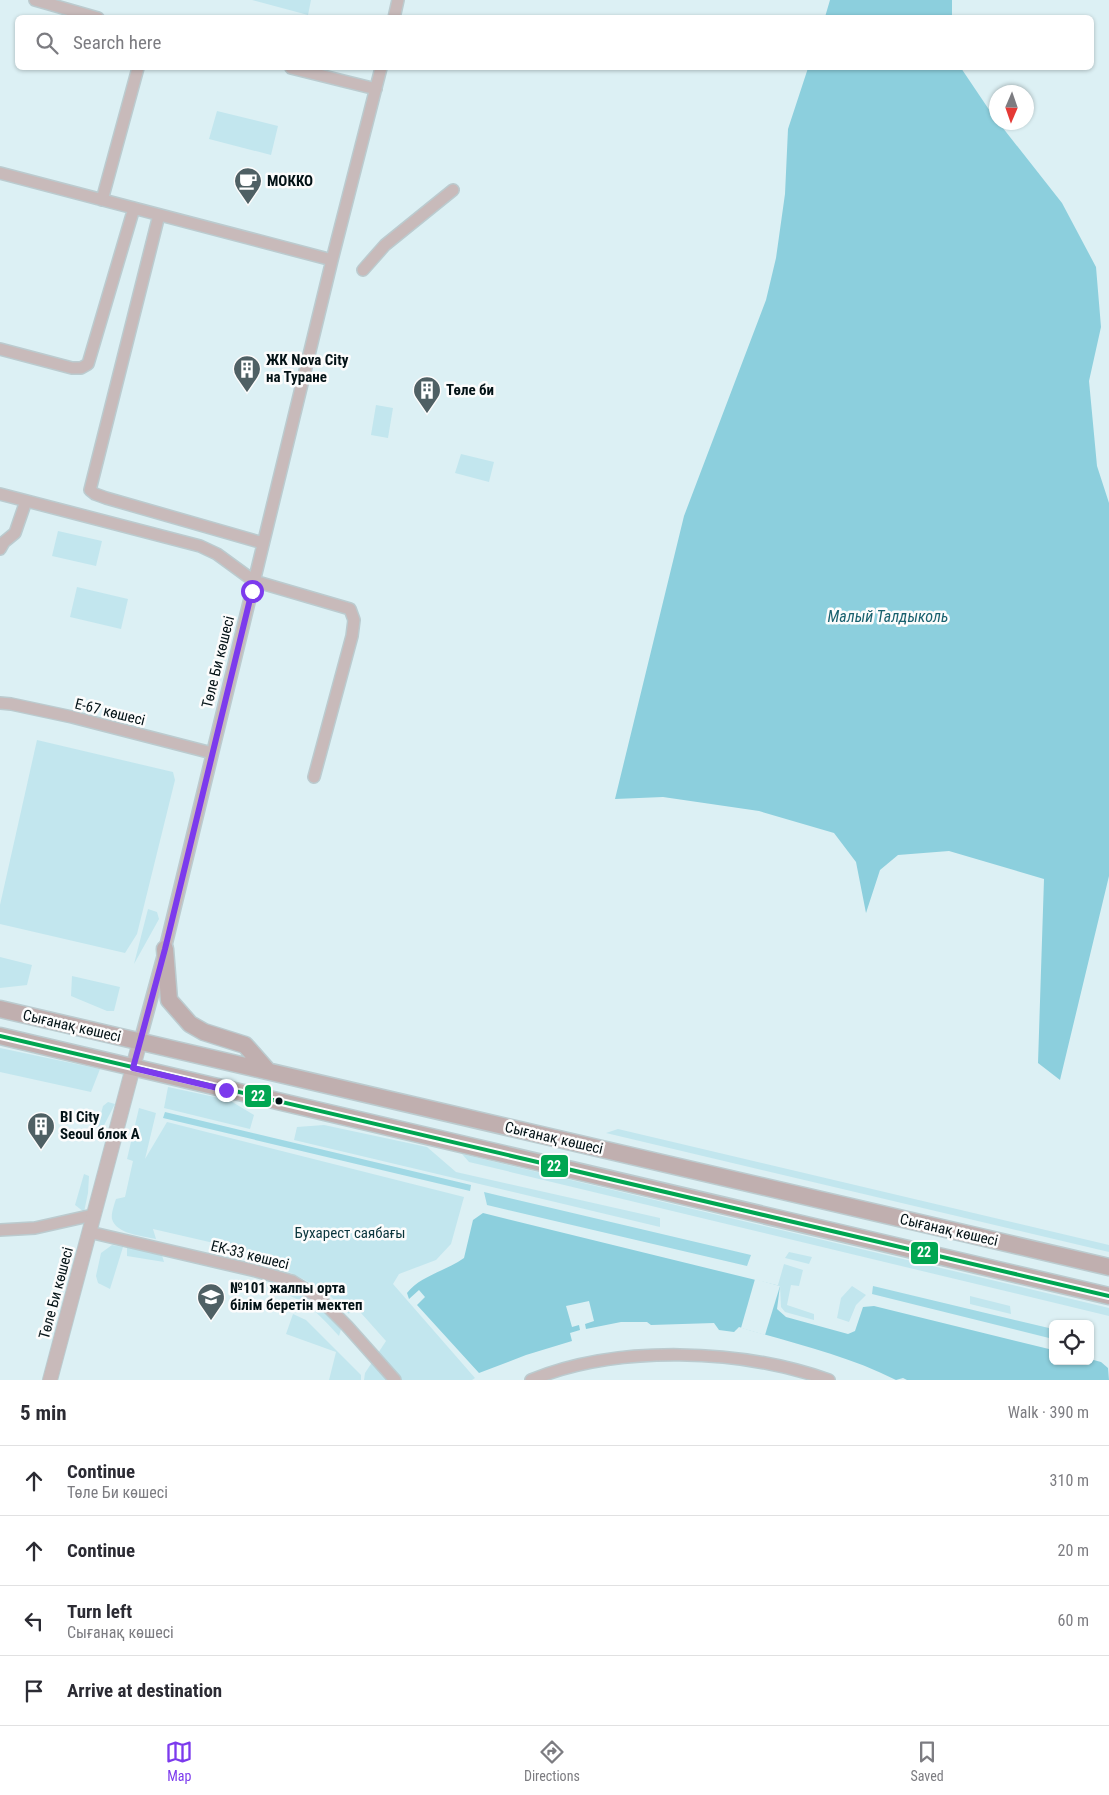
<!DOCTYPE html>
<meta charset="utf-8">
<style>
body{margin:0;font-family:"Roboto Condensed",sans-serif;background:#f7f7f7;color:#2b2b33}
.controls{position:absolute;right:15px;bottom:15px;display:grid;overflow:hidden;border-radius:8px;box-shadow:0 1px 4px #0004}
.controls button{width:45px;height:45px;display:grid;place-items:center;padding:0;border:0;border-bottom:1px solid #e1e1e2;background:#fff;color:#2b2b33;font:25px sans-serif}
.compass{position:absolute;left:989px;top:85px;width:45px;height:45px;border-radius:50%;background:#fff;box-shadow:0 1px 4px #0004;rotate:182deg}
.stop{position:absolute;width:15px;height:15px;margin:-11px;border:4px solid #7c3aed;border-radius:50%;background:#fff}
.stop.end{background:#7c3aed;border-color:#fff;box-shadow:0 1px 5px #0008}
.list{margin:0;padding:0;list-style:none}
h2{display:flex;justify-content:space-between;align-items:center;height:65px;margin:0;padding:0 20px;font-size:21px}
h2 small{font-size:16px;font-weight:400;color:#7c7c81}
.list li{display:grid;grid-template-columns:32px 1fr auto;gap:15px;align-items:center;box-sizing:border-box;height:70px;padding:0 20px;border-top:1px solid #e1e1e2}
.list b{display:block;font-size:19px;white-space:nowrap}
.list p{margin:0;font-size:16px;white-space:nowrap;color:#7c7c81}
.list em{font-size:16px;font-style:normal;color:#7c7c81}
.icon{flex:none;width:28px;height:28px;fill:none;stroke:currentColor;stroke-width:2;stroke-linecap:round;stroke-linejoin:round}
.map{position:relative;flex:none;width:1109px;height:1380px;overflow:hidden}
.search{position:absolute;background:#fff;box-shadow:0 1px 4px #0004;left:15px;right:15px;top:15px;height:55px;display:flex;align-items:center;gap:12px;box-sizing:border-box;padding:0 18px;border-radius:8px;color:#7c7c81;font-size:19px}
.sheet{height:345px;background:#fff}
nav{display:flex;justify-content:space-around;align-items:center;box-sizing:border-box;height:70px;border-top:1px solid #e1e1e2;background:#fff;font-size:14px;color:#7c7c81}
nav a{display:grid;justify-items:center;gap:2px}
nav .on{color:#7c3aed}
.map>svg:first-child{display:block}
.green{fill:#c2e6ee}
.forest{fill:#a1d9e5}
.water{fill:#8ccfdd}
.pier{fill:#dcf0f4}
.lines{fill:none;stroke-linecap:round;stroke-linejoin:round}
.minor-casing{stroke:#bbcbcf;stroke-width:14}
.tertiary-casing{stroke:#bbcbcf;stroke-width:16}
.secondary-casing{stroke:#bbcbcf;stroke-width:19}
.minor{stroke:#c8baba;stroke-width:11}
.tertiary{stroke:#c8baba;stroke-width:14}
.secondary{stroke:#c0afaf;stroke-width:16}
.bus-1-casing{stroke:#fcfcfc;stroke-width:8}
.bus-1{stroke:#00a651;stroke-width:4}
.route{stroke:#7c3aed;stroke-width:6}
.bus-dot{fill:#031216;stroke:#fcfcfc;stroke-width:2}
.labels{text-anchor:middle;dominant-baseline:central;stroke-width:5;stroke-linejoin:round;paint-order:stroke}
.poi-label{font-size:15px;font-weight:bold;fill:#031216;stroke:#fcfcfc;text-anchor:start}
.street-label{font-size:15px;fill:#031216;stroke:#fcfcfc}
.park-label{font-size:15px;fill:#0b363d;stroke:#fcfcfc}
.water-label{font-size:16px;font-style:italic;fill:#19616e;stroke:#fcfcfc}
.line-badge{stroke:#fcfcfc;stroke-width:2}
.badge-label{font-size:14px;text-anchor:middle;font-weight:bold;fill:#fff}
</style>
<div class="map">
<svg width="1109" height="1380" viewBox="0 0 1109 1380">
<rect width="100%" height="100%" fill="#dcf0f4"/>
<path class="green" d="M252,0H311L308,15Z
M217,111L278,126L271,155L209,139Z
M376,405L393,408L388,438L371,435Z
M461,454L494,462L489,482L455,473Z
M58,531L102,541L96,566L52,556Z
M77,587L128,599L121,629L70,617Z
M37,740L173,772L175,780L137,934L125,953L0,924V905Z
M148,909L157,912L159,919L134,964Z
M0,957L32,965L27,985L0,988Z
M72,976L120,987L114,1011H107L71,996Z
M0,1048L100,1069L91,1092L0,1072Z
M168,1087L229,1100L254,1115L250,1129L164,1108Z
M108,1102L115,1104L101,1131L97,1129L103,1106Z
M139,1108L156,1113L145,1159L167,1122L464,1197L451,1244L436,1260L399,1274L393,1284L475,1378L472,1380H364L365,1373L386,1341L353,1304L349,1314L324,1290L291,1273L264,1266L261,1254L153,1229L156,1239C143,1236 116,1234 112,1219C111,1214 114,1205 116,1199L125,1197L133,1161L127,1159Z
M324,1125L427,1147L456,1172L660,1218V1227L294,1140L297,1127Z
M618,1129L1109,1245V1252L606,1133Z
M462,1154L1109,1308V1316L469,1162Z
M84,1174L89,1176L88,1193L84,1212L75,1205Z
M112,1245L123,1247L110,1289L98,1283L96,1276L101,1253Z
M127,1245L161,1252L164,1262L127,1256Z
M789,1252L812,1257L809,1264L785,1258Z
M784,1264L803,1270L799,1286L791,1285L787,1305L814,1314V1320L785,1312L781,1307L780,1286L778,1285Z
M270,1280L315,1301L342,1326L339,1336C316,1311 306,1300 272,1289Z
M852,1286L866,1295L856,1305L849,1322L837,1318L841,1298Z
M970,1296L1010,1306L1011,1314L970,1304Z
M293,1314L306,1320L361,1375V1380H329L336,1352L286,1334Z"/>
<path class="forest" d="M165,1112L471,1185L470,1191L163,1118Z
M484,1192L751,1255L747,1266L487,1205Z
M873,1286L1053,1329V1339L872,1294Z"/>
<path class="water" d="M830,0H952V17H825Z
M808,68H961L996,120V122L999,123L1062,203L1096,267L1101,327L1089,381L1097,466L1109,503V876L1060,1080L1038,1063L1044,879L949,851L898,855L880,870L866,913L856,862L834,833L759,811L663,797L615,799L684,516L766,300L776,258L785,194L788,129Z
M483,1213L780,1286L777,1309L786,1317L848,1334L855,1331L863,1307L874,1306L1053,1350V1361H1090V1359L1101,1362L1108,1368L1109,1380H907L903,1378L896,1380C847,1355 792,1343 739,1327L734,1332L719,1330L714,1323L651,1325L647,1322H621L586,1329L585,1324L594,1321L589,1301L566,1306L572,1327L579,1325L580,1330L570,1333L572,1341L526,1355L479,1373L417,1305L425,1297L419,1290L409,1299L407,1293C420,1276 446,1271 464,1258L473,1220Z"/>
<path class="pier" d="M755,1279L780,1286L765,1335L741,1328Z"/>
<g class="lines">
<g class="minor-casing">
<path id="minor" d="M35,0L98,18
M394,18L398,0
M291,68L376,89
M0,173L332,260
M102,200L138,68
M159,215L90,490L95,494L106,498L263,543
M363,270L385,245L453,190
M0,349L72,368H81L88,364L134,208
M0,494L200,546L217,554L254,581L350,609L354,620L352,636L314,777
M0,549L4,542L15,533L26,501
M0,703L11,704L72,717L212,753
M140,1041L165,949L332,260L381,68
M0,1230L35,1228L93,1215
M89,1232L256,1271L292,1281L318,1297L347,1326L395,1380
M531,1380C619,1344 741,1349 829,1380"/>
</g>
<g class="tertiary-casing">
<path id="tertiary" d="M50,1380L140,1041"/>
</g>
<g class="secondary-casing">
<path id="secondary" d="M165,949L169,1000L190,1024L204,1032L245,1045L268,1071
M0,1009L1109,1267
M0,1036L1109,1296"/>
</g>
<use href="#minor" class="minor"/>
<use href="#tertiary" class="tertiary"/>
<use href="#secondary" class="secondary"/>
<g class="bus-1-casing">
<path id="bus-1" d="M0,1036L1109,1296"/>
</g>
<use href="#bus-1" class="bus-1"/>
</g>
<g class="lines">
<path class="route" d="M226,1090L133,1068L165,949L252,591"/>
</g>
<defs>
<g id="cafe-pin" transform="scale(1.4375)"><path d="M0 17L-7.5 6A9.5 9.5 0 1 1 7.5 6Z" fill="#4f6064" stroke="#fcfcfc"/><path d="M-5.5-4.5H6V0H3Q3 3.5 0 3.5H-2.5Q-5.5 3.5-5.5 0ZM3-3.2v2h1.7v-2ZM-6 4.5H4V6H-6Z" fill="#fff"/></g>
<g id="building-pin" transform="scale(1.4375)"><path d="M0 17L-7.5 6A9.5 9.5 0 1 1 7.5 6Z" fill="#4f6064" stroke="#fcfcfc"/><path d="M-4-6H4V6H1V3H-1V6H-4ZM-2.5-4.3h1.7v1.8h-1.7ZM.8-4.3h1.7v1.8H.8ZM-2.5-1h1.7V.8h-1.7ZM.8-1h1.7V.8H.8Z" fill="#fff"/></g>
<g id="school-pin" transform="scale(1.4375)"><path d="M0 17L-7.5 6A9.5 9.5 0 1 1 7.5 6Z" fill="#4f6064" stroke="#fcfcfc"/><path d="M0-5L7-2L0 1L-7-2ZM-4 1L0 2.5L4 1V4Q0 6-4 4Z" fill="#fff"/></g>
</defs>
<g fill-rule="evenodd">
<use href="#cafe-pin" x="248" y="181"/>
<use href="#building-pin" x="247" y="369"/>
<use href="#building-pin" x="427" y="390"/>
<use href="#building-pin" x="41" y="1126"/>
<use href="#school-pin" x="211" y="1297"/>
</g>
<circle class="bus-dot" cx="279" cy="1101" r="4.5"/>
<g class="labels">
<g class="poi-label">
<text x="267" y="181">МОККО</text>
<text x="266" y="360">ЖК Nova City<tspan x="266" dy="17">на Туране</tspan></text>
<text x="446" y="390">Төле би</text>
<text x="60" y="1117">BI City<tspan x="60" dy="17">Seoul блок A</tspan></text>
<text x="230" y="1288">№101 жалпы орта<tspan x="230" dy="17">білім беретін мектеп</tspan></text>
</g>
<g class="street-label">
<text transform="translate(218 662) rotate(-76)">Төле Би көшесі</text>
<text transform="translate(110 712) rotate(14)">Е-67 көшесі</text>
<text transform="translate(72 1026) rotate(13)">Сығанақ көшесі</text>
<text transform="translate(554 1138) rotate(13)">Сығанақ көшесі</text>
<text transform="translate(949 1230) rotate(13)">Сығанақ көшесі</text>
<text transform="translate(250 1255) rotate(14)">ЕК-33 көшесі</text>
<text transform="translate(56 1293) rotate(-75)">Төле Би көшесі</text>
</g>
<g class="park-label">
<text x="350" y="1233">Бухарест саябағы</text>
</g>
<g class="water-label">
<text x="888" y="616">Малый Талдыколь</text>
</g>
</g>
<g class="line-badge">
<rect x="244" y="1084" width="28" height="24" rx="5" fill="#00a651"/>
<rect x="540" y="1154" width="29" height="24" rx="5" fill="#00a651"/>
<rect x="910" y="1241" width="29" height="24" rx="5" fill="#00a651"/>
</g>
<g class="badge-label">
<text x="258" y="1101">22</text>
<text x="554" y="1171">22</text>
<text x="924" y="1257">22</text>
</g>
</svg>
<div class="controls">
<button><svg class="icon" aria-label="locate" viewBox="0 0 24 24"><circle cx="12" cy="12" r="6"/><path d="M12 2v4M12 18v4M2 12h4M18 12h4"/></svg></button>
</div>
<svg class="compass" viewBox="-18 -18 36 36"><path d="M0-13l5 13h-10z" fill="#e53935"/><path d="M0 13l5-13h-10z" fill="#7c7c81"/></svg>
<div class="stop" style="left:252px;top:591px"></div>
<div class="stop end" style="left:226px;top:1090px"></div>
<div class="search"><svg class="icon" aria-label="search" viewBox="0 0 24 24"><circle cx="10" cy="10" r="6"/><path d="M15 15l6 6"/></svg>Search here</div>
</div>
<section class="sheet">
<h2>5 min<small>Walk · 390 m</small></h2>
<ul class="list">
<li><svg class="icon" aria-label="ahead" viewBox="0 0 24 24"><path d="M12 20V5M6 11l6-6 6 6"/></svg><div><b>Continue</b><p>Төле Би көшесі</p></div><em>310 m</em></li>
<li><svg class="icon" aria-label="ahead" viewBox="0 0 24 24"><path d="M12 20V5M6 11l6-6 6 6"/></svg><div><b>Continue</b></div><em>20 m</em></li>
<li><svg class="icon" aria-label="left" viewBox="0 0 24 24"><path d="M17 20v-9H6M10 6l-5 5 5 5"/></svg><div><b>Turn left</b><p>Сығанақ көшесі</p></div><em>60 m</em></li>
<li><svg class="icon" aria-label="arrive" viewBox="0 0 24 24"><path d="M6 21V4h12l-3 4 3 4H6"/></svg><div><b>Arrive at destination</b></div></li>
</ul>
</section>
<nav>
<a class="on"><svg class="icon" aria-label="map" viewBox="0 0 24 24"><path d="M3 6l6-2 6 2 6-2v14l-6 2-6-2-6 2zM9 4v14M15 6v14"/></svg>Map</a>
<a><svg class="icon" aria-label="directions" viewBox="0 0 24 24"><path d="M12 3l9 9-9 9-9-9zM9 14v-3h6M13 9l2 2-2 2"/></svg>Directions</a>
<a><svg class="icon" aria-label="saved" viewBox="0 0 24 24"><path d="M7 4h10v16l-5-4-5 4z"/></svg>Saved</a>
</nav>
